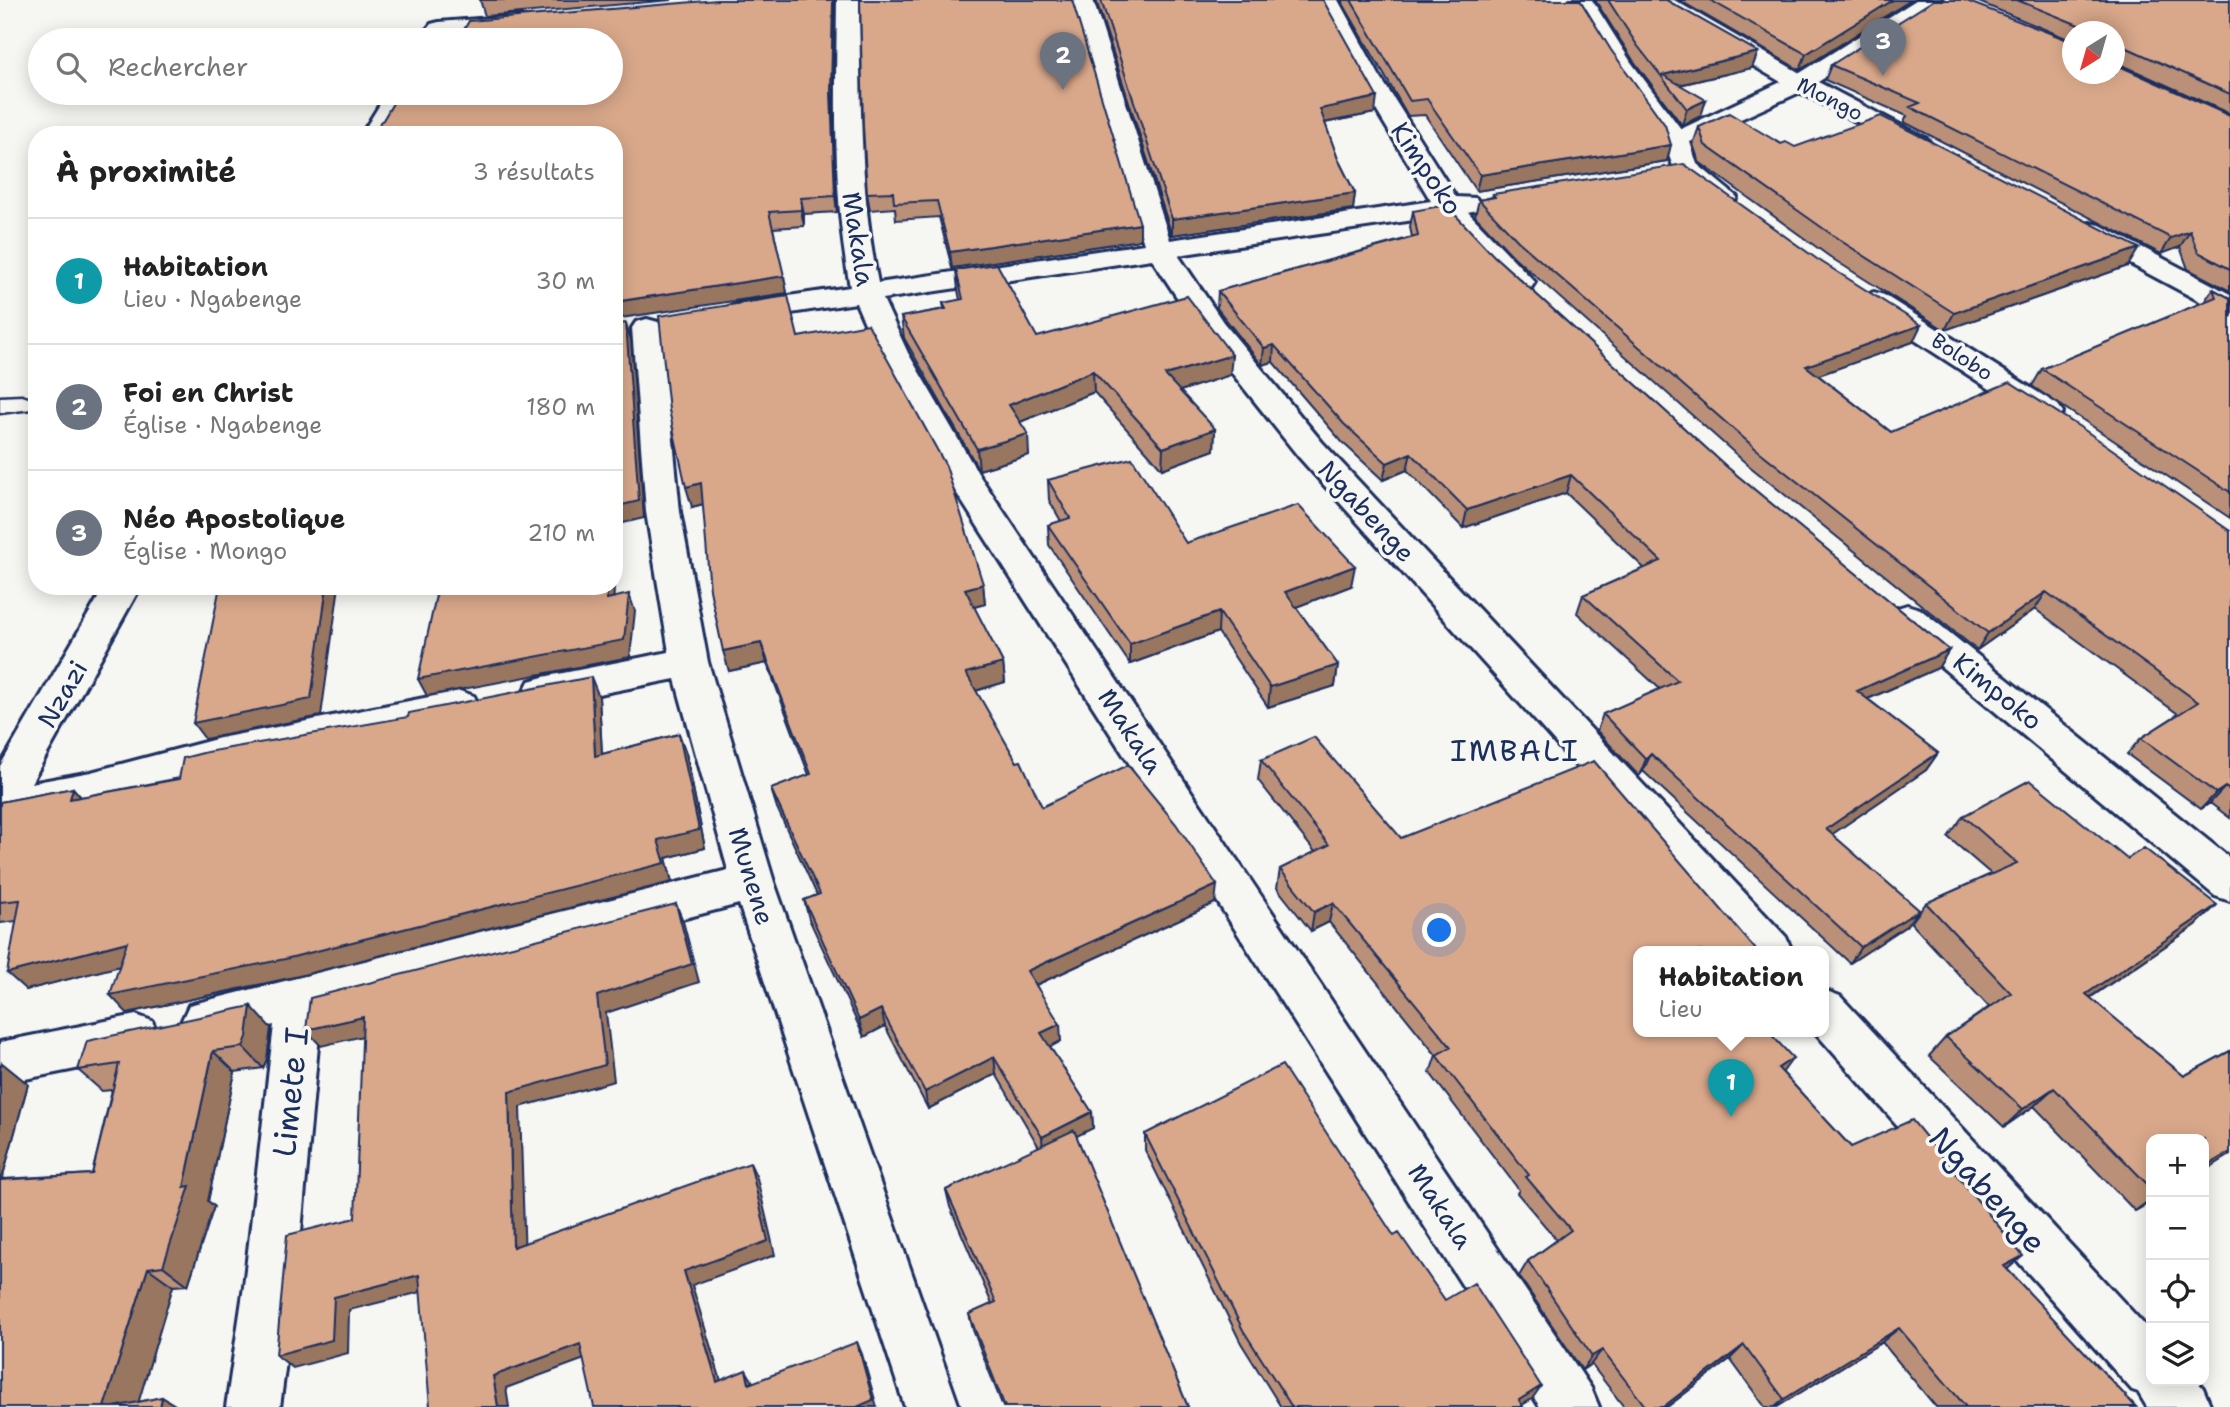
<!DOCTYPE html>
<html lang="fr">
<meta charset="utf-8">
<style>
body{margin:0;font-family:"Shantell Sans",sans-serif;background:#f2f2f2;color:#222}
.controls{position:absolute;right:21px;bottom:21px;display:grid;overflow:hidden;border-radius:14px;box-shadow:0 4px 18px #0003}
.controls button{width:63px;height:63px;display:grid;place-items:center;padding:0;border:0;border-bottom:2px solid #e0e0e0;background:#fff;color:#222;font:35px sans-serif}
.compass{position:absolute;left:2062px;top:21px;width:63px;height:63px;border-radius:50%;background:#fff;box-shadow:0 4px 18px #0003;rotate:217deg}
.you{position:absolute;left:1440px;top:931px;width:24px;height:24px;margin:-18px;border:5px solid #fff;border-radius:50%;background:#1a73e8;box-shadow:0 0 0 10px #1a73e833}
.badge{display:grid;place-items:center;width:46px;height:46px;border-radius:50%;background:#1a73e8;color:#fff;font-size:23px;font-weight:700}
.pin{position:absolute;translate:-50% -58px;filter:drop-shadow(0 2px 4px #0008)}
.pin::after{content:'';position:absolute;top:37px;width:24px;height:21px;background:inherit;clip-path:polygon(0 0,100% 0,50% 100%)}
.popup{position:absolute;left:1633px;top:946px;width:196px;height:91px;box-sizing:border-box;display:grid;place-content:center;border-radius:14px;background:#fff;filter:drop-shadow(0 2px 5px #0005);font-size:23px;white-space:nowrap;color:#767676}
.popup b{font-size:26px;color:#222}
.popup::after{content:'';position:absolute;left:50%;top:100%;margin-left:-14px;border:14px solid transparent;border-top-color:#fff}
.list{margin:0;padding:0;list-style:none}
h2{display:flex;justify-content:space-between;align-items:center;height:91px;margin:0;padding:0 28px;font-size:30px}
h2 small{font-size:23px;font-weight:400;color:#767676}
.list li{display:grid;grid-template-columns:46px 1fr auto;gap:21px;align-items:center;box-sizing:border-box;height:126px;padding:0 28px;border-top:2px solid #e0e0e0}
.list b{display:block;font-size:26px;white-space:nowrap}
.list p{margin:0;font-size:23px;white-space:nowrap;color:#767676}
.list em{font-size:23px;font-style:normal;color:#767676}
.icon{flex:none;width:38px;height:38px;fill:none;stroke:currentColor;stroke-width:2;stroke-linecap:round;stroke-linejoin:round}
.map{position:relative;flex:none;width:2230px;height:1407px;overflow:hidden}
.search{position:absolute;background:#fff;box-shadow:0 4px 18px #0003;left:28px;top:28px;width:595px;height:77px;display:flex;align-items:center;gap:18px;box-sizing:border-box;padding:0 24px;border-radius:38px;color:#767676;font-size:26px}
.panel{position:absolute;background:#fff;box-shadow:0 4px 18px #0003;left:28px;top:126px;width:595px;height:469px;border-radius:28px}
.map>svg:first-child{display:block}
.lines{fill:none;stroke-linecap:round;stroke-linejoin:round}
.lane-casing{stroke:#1b2f5e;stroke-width:5}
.street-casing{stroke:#1b2f5e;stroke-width:6}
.lane{fill:#f6f6f2;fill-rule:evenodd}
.street{fill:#f6f6f2;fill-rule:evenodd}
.wall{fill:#bb9078;stroke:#1b2f5e;stroke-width:2}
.shaded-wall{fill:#987661;stroke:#1b2f5e;stroke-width:2}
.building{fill:#d9a88b;stroke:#1b2f5e;stroke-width:2}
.labels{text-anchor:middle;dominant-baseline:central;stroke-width:7;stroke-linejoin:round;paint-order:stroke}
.far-street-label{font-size:21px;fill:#1b2f5e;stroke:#f6f6f2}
.street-label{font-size:26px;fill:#1b2f5e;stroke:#f6f6f2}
.quarter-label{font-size:30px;letter-spacing:2px;fill:#1b2f5e;stroke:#f6f6f2}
.near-street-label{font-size:32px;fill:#1b2f5e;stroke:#f6f6f2}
</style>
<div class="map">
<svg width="2230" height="1407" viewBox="0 0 2230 1407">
<rect width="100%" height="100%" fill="#f6f6f2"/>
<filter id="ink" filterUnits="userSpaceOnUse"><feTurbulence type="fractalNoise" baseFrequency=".0143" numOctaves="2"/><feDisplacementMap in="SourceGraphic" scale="14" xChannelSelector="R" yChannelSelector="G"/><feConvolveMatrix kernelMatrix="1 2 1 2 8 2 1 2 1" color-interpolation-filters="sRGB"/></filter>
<g filter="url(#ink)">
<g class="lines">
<g class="lane-casing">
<path id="lane" d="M22,396L31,399L34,404L31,409L0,413V397Z"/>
</g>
<g class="street-casing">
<path id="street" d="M837,0H859C861,95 859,189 878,283L1144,244L1071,0H1093L1170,240L1431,201L1355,75L1316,0H1338L1379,75L1456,197L1476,198L1480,204L1476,210L1468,212L1535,282L1531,288L1521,291L1511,288L1441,216L1178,255L1223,322L1322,442L1786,937L1792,951H1742L1298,456L1201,334L1152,259L883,299L908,353L979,475L1591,1388L1599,1407H1540L947,478L878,353L856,303L740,321L730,318L725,312L730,306L740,303L850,287C832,192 836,96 837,0Z
M1570,0H1592L1631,62L1681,129L1781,82L1650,5L1647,0H1674L1800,73L1916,0H1942L1939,5L1818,82L1927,139L1931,144L1927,149L1918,152L1909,149L1800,92L1690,142L1697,164L1737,197L1734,203L1724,205L1714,203L1676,174L1663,140L1609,64Z
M517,16L525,18L528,23L525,28L439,36L431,34L427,29L431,24L439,22Z
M387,93H411L387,135H361Z
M2090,223L2100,225L2230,294V315L2220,312L2080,237L2076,231L2080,225Z
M1874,292L1884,295L2058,405L2063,412L2058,419L2047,422L2036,419L1864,307L1859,301L1864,295Z
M647,319L658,322L662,328L680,512L708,662L774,882L959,1407H905L739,904L321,1013L296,1286L280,1407H226L244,1286L274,1025L205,1041L189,1035L182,1020L189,1005L728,870L675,679L543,705L529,701L524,691L529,681L543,677L669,652L646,512L632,328L636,322Z
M105,586H141L31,783L91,772L220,738L460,691L474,696L479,706L474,716L460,721L220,768L91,804L0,821V766Z
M1907,605L1920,609L2230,858V901L2215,896L1894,627L1889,618L1894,609Z
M1824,990L1840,996L2151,1332V1381H2197L2203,1388L2211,1407H2147L2138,1392L2132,1390L1814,1031H1824Z
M136,1015L152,1021L159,1036L152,1051L136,1057L0,1084V1042Z"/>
</g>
<use href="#lane" class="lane"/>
<use href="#street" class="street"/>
</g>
<path class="wall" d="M480,0H672L485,16Z
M860,0L1140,224V240L952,268L939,217L896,220L895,208L870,210L867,193Z
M1096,0H1323L1375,113L1325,123L1338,159L1355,193L1353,209L1172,235Z
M1341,0H1580L1667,161L1476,191L1425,115L1408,116Z
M1595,0H1666L1758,52L1752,68L1680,85L1701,116L1682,125L1633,60Z
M1679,0H1911L1800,70Z
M1974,0H2230V114L2116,62L2115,64L2230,116V291L2188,269L2180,247L2161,254L1904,122L1907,116L1825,80L1831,65L2115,74V32H2073V41Z
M833,108L837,212L804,214V226L773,228L787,293L383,120Z
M1699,127L1795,147L2128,266L1945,330L1833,259L1699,162L1693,144Z
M1493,194L1913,342L1818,375L1891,432L2230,531V818L2210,803L2201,809L2127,754L2141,738L2178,714L2035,609L1977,650L1748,465L1514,257L1475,216L1479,200L1492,197Z
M1413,211L1494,256L1727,467L1949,650L1938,668L1868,699L1938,753L1926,770L1832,834L1906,926L1850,963L1643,771L1639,776L1597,731L1603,714L1660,689L1577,613L1583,595L1644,568L1566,493L1463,528L1407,470L1383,480L1342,442L1273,362L1262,365L1217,308L1218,291L1412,237L1410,227Z
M956,270L1037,337L1230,375L1180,391L1215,429L1214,450L1162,469L1094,392L1020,422L1029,455L979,470L904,338L901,317L944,309L943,303L960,300L958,290Z
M2213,289L2230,298V518L2032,386L2042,369L2204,302Z
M798,337L983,584L985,604L974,607L1003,663L1005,682L976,691L1042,807L1215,903L1036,985L1061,1041L1050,1047L1092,1112L1093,1128L1076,1136L1188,1407H1003L973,1330L969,1314L992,1304L950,1207L946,1190L1039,1147L996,1074L928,1109L885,1026L864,1037L809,919L804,900L817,895L777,808L771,789L809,775L767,663L729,671L703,504L692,507Z
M1048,480L1186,543L1351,586L1296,607L1338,665L1335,686L1268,707L1218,632L1130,664L1049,545L1048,525L1061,521L1049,500Z
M599,697L602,754L679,734L686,753L705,848L666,858L672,882L299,976L127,1013L119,966L26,990L16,921L0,923V802L73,788L81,797Z
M1261,760L1401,838L1638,951L1783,1073L1851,1147L2007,1269L2136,1407H1936L1882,1342L1777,1407H1765L1730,1359L1667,1407H1624L1591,1364L1582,1370L1519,1276L1528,1261L1557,1240L1517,1193L1519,1190L1430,1073L1436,1055L1329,922L1311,931L1277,888L1280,869L1315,852L1258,780Z
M1963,816L2196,925L2090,998L2184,1076L2230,1051V1155L2204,1171V1139H2151V1202L2135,1211L2034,1106L2004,1127L1929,1056L1946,1037L1989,1007L1911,923L1926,903L1991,874L1948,837Z
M271,1028L267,1059L263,1068L235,1072L208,1201L214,1206L188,1285L173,1286L138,1402L162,1397L178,1407H0L2,1063L28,1084L2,1179L92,1174L112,1090L102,1091L78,1070Z
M1145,1134L1394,1236L1445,1300L1532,1399L1522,1405L1523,1407H1281L1241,1343L1145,1150Z"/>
<path class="shaded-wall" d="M833,0H835L833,108L837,212L835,196L831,92Z
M1893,0H1911L1800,70L1806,54Z
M1758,52L1752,68L1670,87L1663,75Z
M1377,97L1375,113L1318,124L1320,109Z
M1706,100L1701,116L1682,125L1687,109Z
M1671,145L1667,161L1476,191L1480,175Z
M1355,193L1353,209L1172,235V219Z
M801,198L804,214V226L801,210Z
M1140,224V240L952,268L950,252Z
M2190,231L2180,247L2161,254L2171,238Z
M2139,248L2128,266L1945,330L1954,313Z
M784,276L787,293L614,319V302Z
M626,323L631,340L644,518L615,525L614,570V507Z
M1921,325L1913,342L1799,382L1806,366Z
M1274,345L1273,362L1262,365L1264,348Z
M1232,355L1230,375L1164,396L1165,375Z
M1093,371L1094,392L1010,426L1009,405Z
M1215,429L1214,450L1162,469L1163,448Z
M1028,434L1029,455L979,470L977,449Z
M1411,453L1407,470L1383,480L1387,463Z
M1571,475L1566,493L1463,528L1467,510Z
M701,483L707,503L692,507L686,487Z
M1355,566L1351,586L1283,612L1285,592Z
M983,584L985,604L967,609L965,589Z
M327,586H339L321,716L205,739L193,723Z
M607,586H614L613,616L607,599Z
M2046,592L2035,609L1977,650L1988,633Z
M629,594L635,611L630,657L427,696L418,679Z
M1219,612L1218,632L1130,664V644Z
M761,643L767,663L729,671L723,651Z
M1949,650L1938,668L1847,708L1857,691Z
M1003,663L1005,682L968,693L966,673Z
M1338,665L1335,686L1268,707L1270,687Z
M591,677L599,697L603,775L595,756Z
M679,734L686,753L705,848L666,858L672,882L299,976L127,1013L110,995L658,840Z
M1938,753L1926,770L1815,846L1826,829Z
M1651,754L1643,771L1639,776L1646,759Z
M2225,787L2210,803L2201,809L2216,793Z
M73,788L89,807L70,799Z
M1217,885L1215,903L1029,988L1027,971Z
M1333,903L1329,922L1311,931L1314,912Z
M676,904L683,921L699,982L606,1013L614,1081L520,1107L525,1261L513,1247L509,1092L597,996Z
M2217,905L2196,925L2067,1013L2086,994Z
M1919,910L1906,926L1850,963L1861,947Z
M127,942L144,960L26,990L7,973Z
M251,1006L271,1028L267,1059L263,1068L243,1047Z
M881,1009L885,1026L864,1037L859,1020Z
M363,1017L376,1033L321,1046L306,1030Z
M1060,1024L1061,1041L1042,1051L1041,1033Z
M213,1051L235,1072L208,1201L214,1206L188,1285L163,1266L184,1187Z
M994,1057L996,1074L928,1109L925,1092Z
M1793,1058L1780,1076L1778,1068Z
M2,1063L28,1084L0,1186V1068Z
M2054,1088L2034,1106L2004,1127L2023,1109Z
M1092,1112L1093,1128L1043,1153L1042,1137Z
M2230,1152V1155L2204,1171V1167Z
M750,1163L757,1178L775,1255L692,1285L725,1394L717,1382L684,1271Z
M2151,1199V1202L2135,1211Z
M2023,1256L2004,1272V1266Z
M148,1268L173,1286L137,1407H104Z
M419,1275L433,1289L349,1310L348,1353L293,1368L276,1355L334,1297Z
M1899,1328L1882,1342L1777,1407H1775L1784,1399Z
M857,1342L862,1354L877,1407H857Z
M580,1344L590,1357L506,1388L509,1407H498L493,1376Z
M1744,1345L1730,1359L1667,1407H1663Z
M1602,1350L1591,1364L1582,1370L1592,1356Z
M746,1370L753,1382L749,1384Z
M1541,1386L1532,1399L1518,1407L1519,1400Z
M162,1397L178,1407H160Z"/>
<path class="building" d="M717,0H833L831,92L835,196L801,198V210L769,212L784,276L614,302V135H377L380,122L383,120L399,93H611V40H458L469,21Z
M860,0H1072L1140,224L950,252L937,201L894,203L893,192L867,193L863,126Z
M1101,0H1323L1377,97L1320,109L1338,159L1355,193L1172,219Z
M1351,0H1580L1611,50L1665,125L1671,145L1480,175L1427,99L1410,101Z
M1608,0H1666L1758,52L1663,75L1706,100L1687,109L1637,45Z
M1710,0H1893L1806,54Z
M1934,0H1964L2073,42V74H2115V64L2230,116V269L2198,252L2190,231L2171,238L1910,107L1920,103L1831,65Z
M2017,0H2230V94L2123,46L2119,49V56H2115V32H2081V26Z
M1729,113L1781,144L1786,142L1795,147L1881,116L2139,248L1954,313L1841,241L1705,145L1699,127Z
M1684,164L1817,259L1921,325L1806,366L1891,432L2010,382L2083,429L2230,531V790L2225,787L2216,793L2141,738L2198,702L2046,592L1988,633L1755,448L1518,241L1479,200L1495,197L1493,194Z
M1446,205L1494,256L1727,467L1949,650L1857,691L1938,753L1826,829L1919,910L1861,947L1651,754L1646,759L1603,714L1678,681L1583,595L1661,561L1571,475L1467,510L1411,453L1387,463L1344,424L1274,345L1264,348L1218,291L1418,236L1413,211Z
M997,264L1037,337L1187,296L1232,355L1165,375L1215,429L1163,448L1093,371L1009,405L1028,434L977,449L901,317L946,309L943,303L963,299L956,270Z
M2213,289L2230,298V492L2042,369L2216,297Z
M788,296L798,337L868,324L946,466L983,584L965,589L1003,663L966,673L1017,762L1021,761L1042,807L1128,765L1176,824L1217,885L1027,971L1060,1024L1041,1033L1092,1112L1042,1137L994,1057L925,1092L881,1009L859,1020L804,900L820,894L771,789L811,774L761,643L723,651L710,590L701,483L686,487L669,410L659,316Z
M626,323L639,501L614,507V325Z
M1132,458L1186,543L1298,505L1355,566L1285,592L1338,665L1270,687L1219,612L1130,644L1048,525L1070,518L1048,480Z
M220,586H327L311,699L193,723Z
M438,586H607V599L629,594L624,640L418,679Z
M591,677L595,756L679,734L699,830L658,840L665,863L285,959L110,995L127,942L7,973L20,900L0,902V802L73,788L70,799L179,779L183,758L207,752L408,717L409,713Z
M1314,737L1401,838L1594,761L1757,951H1638V1031H1768L1793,1058L1778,1068L1851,1147L1912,1120L2023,1256L2004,1266L2136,1407H1966L1899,1328L1784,1399L1744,1345L1663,1407H1646L1602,1350L1592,1356L1528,1261L1571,1230L1526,1177L1529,1175L1436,1055L1451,1047L1333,903L1314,912L1280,869L1329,845L1261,760Z
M2030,780L2127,859L2144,848L2217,905L2086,994L2184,1076L2230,1051V1152L2204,1167V1139H2151V1188L2054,1088L2023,1109L1946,1037L2011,993L1926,903L2017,863L1963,816Z
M676,904L692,964L597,996L605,1065L509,1092L513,1247L750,1163L768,1241L684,1271L717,1382L746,1370L749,1384L857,1342L873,1400L857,1407H594L580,1344L493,1376L498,1407H430L419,1275L334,1297L332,1340L276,1355L287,1235L355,1218L363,1017L306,1030L310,998Z
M251,1006L247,1037L243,1047L213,1051L184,1187L190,1186L163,1266L148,1268L104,1407H0V1180L92,1174L119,1064L78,1070L87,1041Z
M1282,1065L1394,1236L1399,1233L1445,1300L1474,1283L1541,1386L1519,1400L1523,1407H1292L1243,1330L1145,1134Z
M1074,1130L1188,1407H1005L969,1314L996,1302L946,1190Z
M162,1397L160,1407H114Z"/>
</g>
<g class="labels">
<g class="far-street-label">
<text transform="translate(1830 99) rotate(27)">Mongo</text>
<text transform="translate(1962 357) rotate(33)">Bolobo</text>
</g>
<g class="street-label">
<text transform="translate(1427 168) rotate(56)">Kimpoko</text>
<text transform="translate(859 239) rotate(81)">Makala</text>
<text transform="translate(1367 511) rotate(47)">Ngabenge</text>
<text transform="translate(1998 691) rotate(39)">Kimpoko</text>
<text transform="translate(62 694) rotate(-60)">Nzazi</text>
<text transform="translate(1131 731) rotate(57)">Makala</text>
<text transform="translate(752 876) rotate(73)">Munene</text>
<text transform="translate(1441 1206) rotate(57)">Makala</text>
</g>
<g class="quarter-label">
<text x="1515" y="750">IMBALI</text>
</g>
<g class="near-street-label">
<text transform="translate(290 1092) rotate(-84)">Limete I</text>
<text transform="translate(1988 1190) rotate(48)">Ngabenge</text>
</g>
</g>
</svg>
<div class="controls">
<button>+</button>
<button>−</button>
<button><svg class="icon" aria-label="locate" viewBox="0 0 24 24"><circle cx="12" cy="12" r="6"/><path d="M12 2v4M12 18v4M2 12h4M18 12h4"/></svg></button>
<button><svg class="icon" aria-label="layers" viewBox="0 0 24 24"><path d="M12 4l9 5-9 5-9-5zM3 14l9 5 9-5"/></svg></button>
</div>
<svg class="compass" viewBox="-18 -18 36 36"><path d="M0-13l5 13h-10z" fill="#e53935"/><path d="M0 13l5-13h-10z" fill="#767676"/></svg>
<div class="you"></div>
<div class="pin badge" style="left:1731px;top:1117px;background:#0f9aa8">1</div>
<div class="popup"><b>Habitation</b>Lieu</div>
<div class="pin badge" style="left:1063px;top:90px;background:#6b7280">2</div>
<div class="pin badge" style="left:1883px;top:76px;background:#6b7280">3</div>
<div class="search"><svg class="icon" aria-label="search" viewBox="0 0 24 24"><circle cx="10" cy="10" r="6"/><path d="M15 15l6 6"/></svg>Rechercher</div>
<section class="panel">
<h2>À proximité<small>3 résultats</small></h2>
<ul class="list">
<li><span class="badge" style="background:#0f9aa8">1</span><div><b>Habitation</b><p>Lieu · Ngabenge</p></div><em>30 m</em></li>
<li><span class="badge" style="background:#6b7280">2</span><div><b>Foi en Christ</b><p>Église · Ngabenge</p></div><em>180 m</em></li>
<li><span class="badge" style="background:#6b7280">3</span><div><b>Néo Apostolique</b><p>Église · Mongo</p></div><em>210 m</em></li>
</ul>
</section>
</div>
